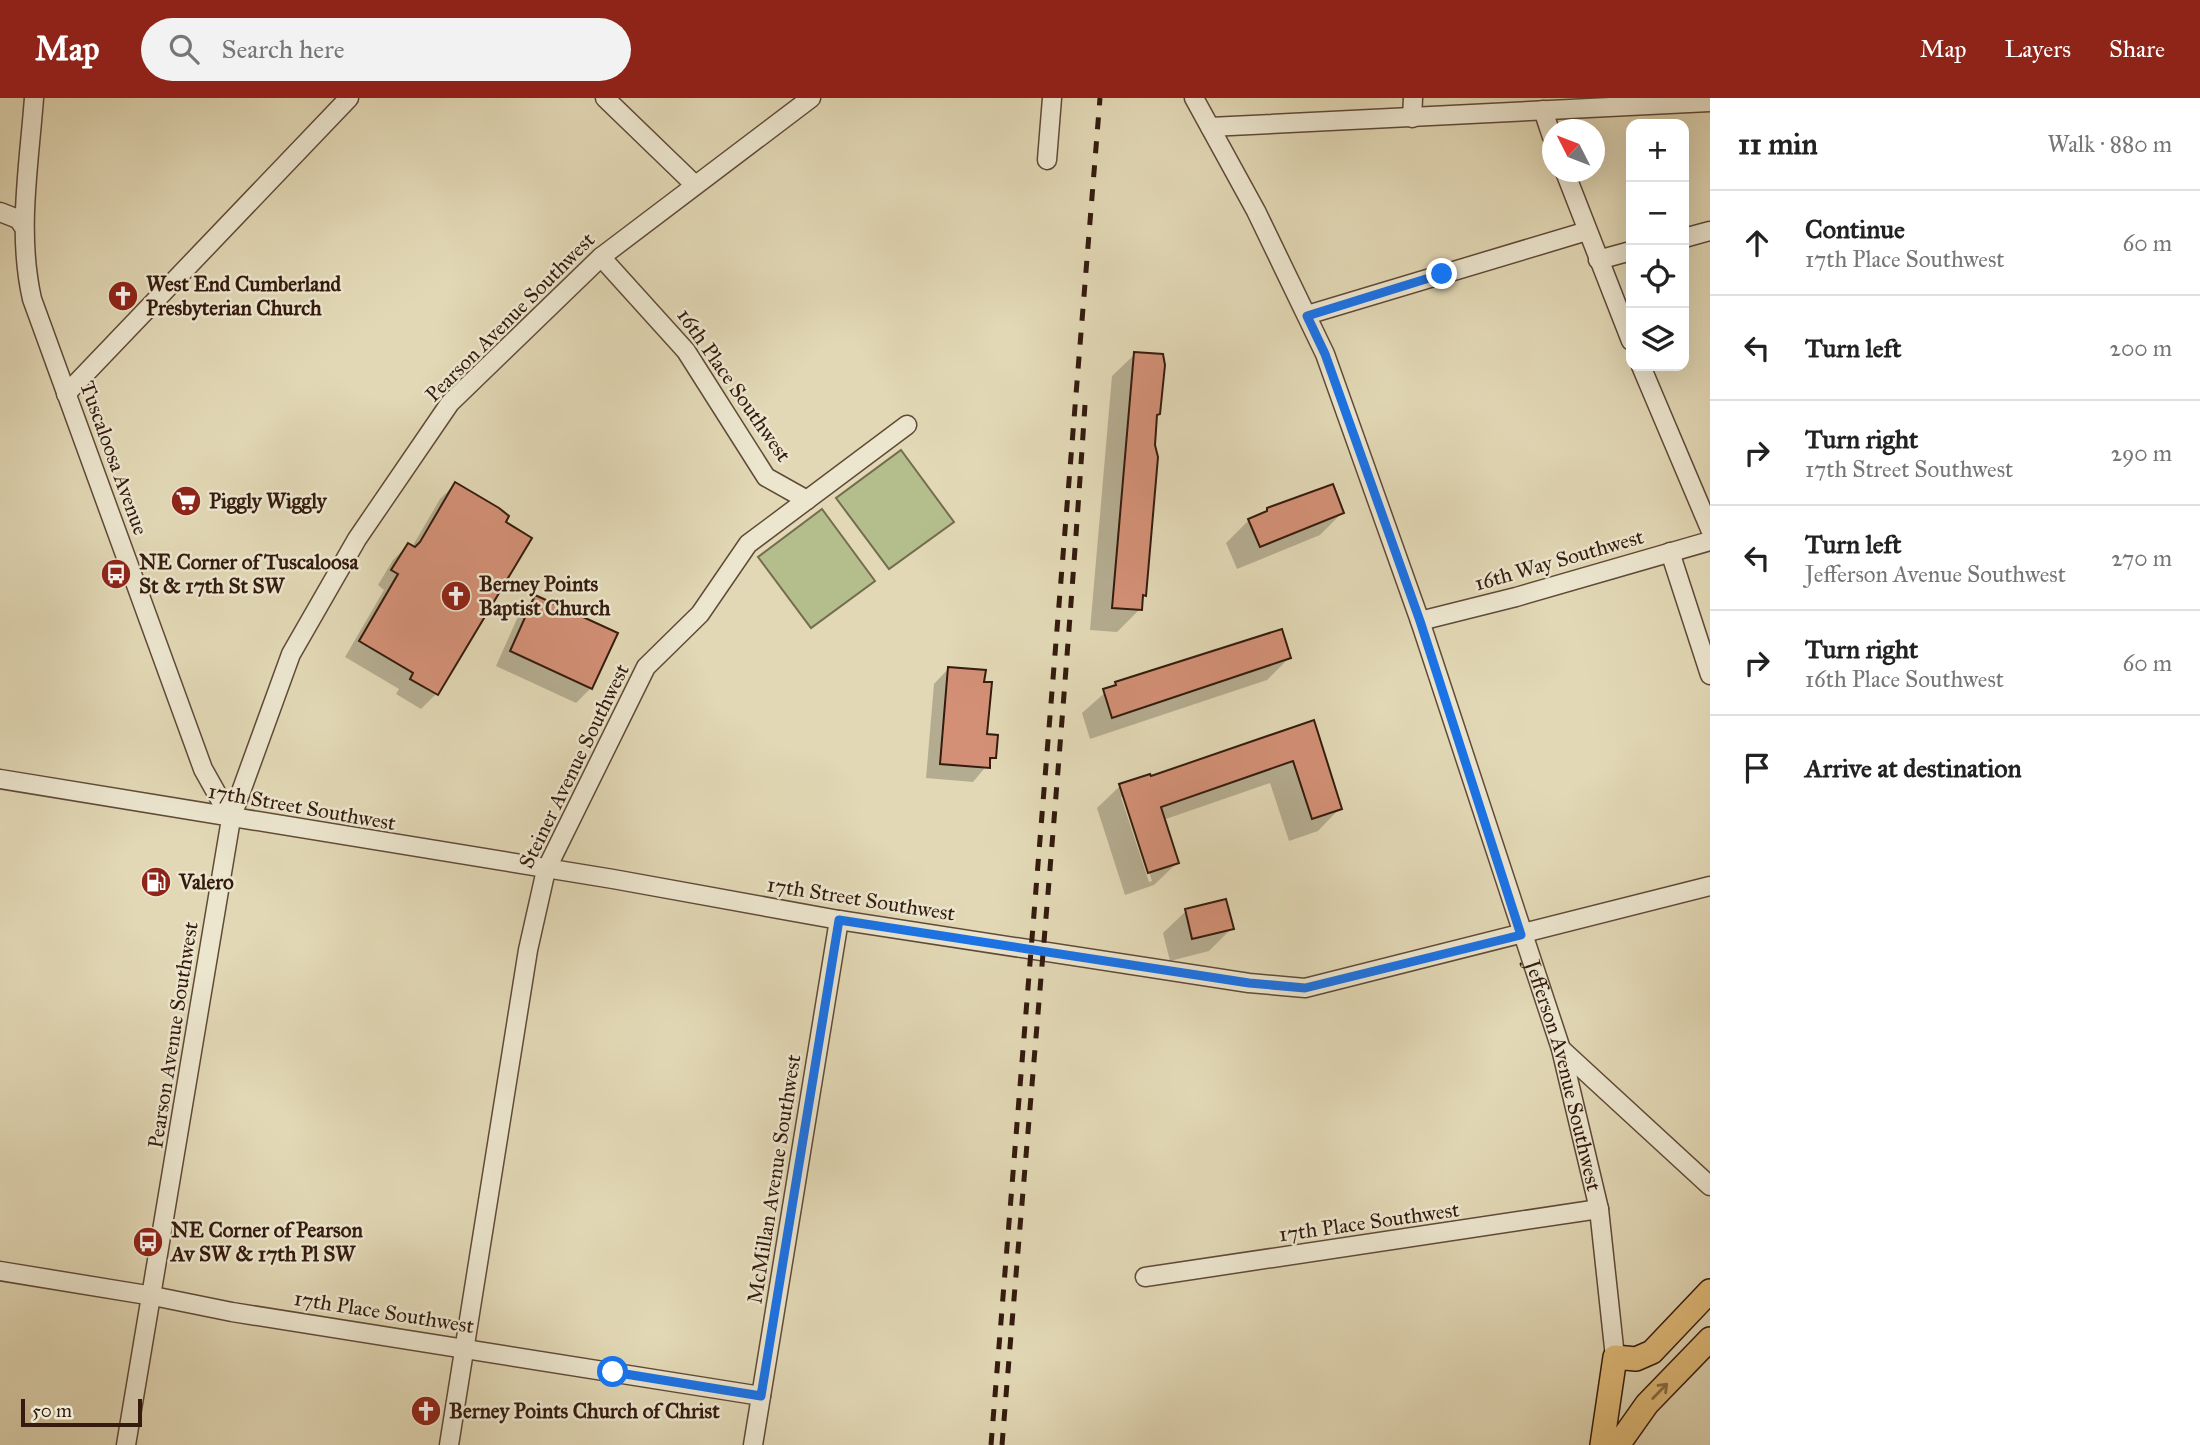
<!DOCTYPE html>
<meta charset="utf-8">
<style>
body{margin:0;font-family:"IM FELL Great Primer",serif;background:#f2f2f2;color:#222}
.controls{position:absolute;right:21px;top:21px;display:grid;overflow:hidden;border-radius:14px;box-shadow:0 7px 28px #0002}
.controls button{width:63px;height:63px;display:grid;place-items:center;padding:0;border:0;border-bottom:2px solid #e0e0e0;background:#fff;color:#222;font:35px sans-serif}
.compass{position:absolute;left:1542px;top:21px;width:63px;height:63px;border-radius:50%;background:#fff;box-shadow:0 7px 28px #0002;rotate:312deg}
.scale{position:absolute;left:21px;bottom:18px;width:121px;box-sizing:border-box;padding-left:7px;border:4px solid #341b0e;border-top:0;font-size:19px;line-height:24px;white-space:nowrap;color:#341b0e;-webkit-text-stroke:5px #ece6cf;paint-order:stroke}
.stop{position:absolute;width:21px;height:21px;margin:-16px;border:5px solid #1a73e8;border-radius:50%;background:#fff}
.stop.end{background:#1a73e8;border-color:#fff;box-shadow:0 2px 7px #0008}
.list{margin:0;padding:0;list-style:none}
h2{display:flex;justify-content:space-between;align-items:center;height:91px;margin:0;padding:0 28px;font-size:30px}
h2 small{font-size:23px;font-weight:400;color:#767676}
.list li{display:grid;grid-template-columns:46px 1fr auto;gap:21px;align-items:center;box-sizing:border-box;height:105px;padding:0 28px;border-top:2px solid #e0e0e0}
.list b{display:block;font-size:26px;white-space:nowrap}
.list p{margin:0;font-size:23px;white-space:nowrap;color:#767676}
.list em{font-size:23px;font-style:normal;color:#767676}
.icon{flex:none;width:38px;height:38px;fill:none;stroke:currentColor;stroke-width:2;stroke-linecap:round;stroke-linejoin:round}
.map{position:relative;flex:none;width:1710px;height:1347px;overflow:hidden}
header{display:flex;align-items:center;gap:42px;box-sizing:border-box;height:98px;padding:0 35px;background:#8f2418;color:#fff}
header strong{font-size:33px}
nav{display:flex;gap:38px;margin-inline-start:auto;font-size:24px}
.search{width:490px;height:63px;background:#f2f2f2;display:flex;align-items:center;gap:18px;box-sizing:border-box;padding:0 24px;border-radius:38px;color:#767676;font-size:26px}
main{display:flex}
aside{flex:1;background:#fff}
.map>svg:first-child{display:block}
.green{fill:#b4be8d;stroke:#746c4e;stroke-width:2}
.shadow{fill:#0003;fill-rule:evenodd}
.building{fill:#d39076;stroke:#341b0e;stroke-width:2}
.lines{fill:none;stroke-linecap:round;stroke-linejoin:round}
.minor-casing{stroke:#604a38;stroke-width:21}
.major-casing{stroke:#341b0e;stroke-width:26}
.minor{stroke:#ece6cf;stroke-width:18}
.major{stroke:#e1bc7a;stroke-width:23}
.rail{stroke:#341b0e;stroke-width:5;stroke-dasharray:12 12;stroke-linecap:butt}
.oneway{stroke:#8a6c44}
.route{stroke:#1a73e8;stroke-width:9}
.labels{text-anchor:middle;dominant-baseline:central;stroke-width:5;stroke-linejoin:round;paint-order:stroke}
.poi-label{font-size:21px;font-weight:bold;fill:#341b0e;stroke:#ece6cf;text-anchor:start}
.street-label{font-size:21px;fill:#341b0e;stroke:#ece6cf}
</style>
<header>
<strong>Map</strong>
<div class="search"><svg class="icon" aria-label="search" viewBox="0 0 24 24"><circle cx="10" cy="10" r="6"/><path d="M15 15l6 6"/></svg>Search here</div>
<nav><a>Map</a><a>Layers</a><a>Share</a></nav>
</header>
<main>
<div class="map">
<svg width="1710" height="1347" viewBox="0 0 1710 1347">
<rect width="100%" height="100%" fill="#e2d8b5"/>
<filter id="stains"><feTurbulence type="fractalNoise" baseFrequency=".00286" numOctaves="4"/><feColorMatrix values="0 0 0 0 .2 0 0 0 0 .09 0 0 0 0 .02 0 0 0 .5 -.17"/></filter>
<radialGradient id="worn" r=".72"><stop offset=".6" stop-color="#630" stop-opacity="0"/><stop offset="1" stop-color="#630" stop-opacity=".3"/></radialGradient>
<path class="green" d="M901,352L954,424L889,471L836,400Z
M822,411L875,483L811,530L758,459Z"/>
<path class="shadow" d="M1135,256L1159,315L1156,319L1144,497L1140,511L1117,534L1090,532L1112,278Z
M455,386L436,596L421,611L396,596L399,591L345,559L384,492L378,487L393,462L408,447L412,449L440,401Z
M1267,412L1342,415L1320,437L1237,471L1226,445L1249,422Z
M535,499L591,590L576,605L496,568L520,514Z
M1289,560L1267,582L1090,641L1082,615L1116,585Z
M949,570L994,659L973,684L926,680L934,586Z
M1313,625L1340,710L1318,733L1289,743L1270,685L1163,722L1177,765L1154,787L1125,797L1097,710L1120,688L1149,681ZM1121,699H1125L1152,783L1149,784Z
M1186,813L1232,830L1209,853L1170,863L1163,835Z"/>
<path class="building" d="M1134,254L1163,256L1165,267L1160,316L1157,317L1155,347L1158,359L1146,498L1143,497L1142,512L1112,510Z
M455,384L499,410L509,418L506,424L532,440L438,597L410,581L413,575L359,543L398,476L391,472L408,445L415,449L420,444Z
M1333,386L1344,415L1260,449L1248,421L1267,413V410Z
M535,497L618,535L592,591L510,553Z
M1282,531L1291,560L1112,620L1103,591L1116,587L1115,584Z
M948,569L986,572L984,584H992L987,636L998,637L996,660H990V670L940,666Z
M1314,622L1342,711L1312,721L1293,663L1161,709L1179,765L1148,775L1119,686L1150,676L1151,678Z
M1226,801L1234,831L1192,841L1185,811Z"/>
<g class="lines">
<g class="minor-casing">
<g id="minor">
<path d="M34,0C29,67 17,135 32,201L203,671L231,721"/>
<path d="M605,0L695,87"/>
<path id="s1" d="M1194,0L1256,113L1325,256L1420,523L1561,951L1599,1111L1615,1259"/>
<path d="M1543,12L1552,39"/>
<path d="M1412,20L1413,0"/>
<path d="M1210,29L1710,4"/>
<path d="M1047,62L1052,0"/>
<path d="M1565,74L1631,243"/>
<path d="M0,114L18,121L23,128"/>
<path d="M1684,140L1710,133"/>
<path d="M601,159L686,253L766,379L807,402"/>
<path d="M1598,162L1631,153"/>
<path d="M1307,217L1587,133"/>
<path d="M1641,268L1710,431"/>
<path d="M66,296L349,0"/>
<path d="M1670,454L1710,577"/>
<path d="M1420,523L1516,499L1710,443"/>
<path d="M0,681L613,781L839,822L1249,885L1305,890L1710,788"/>
<path d="M1561,951L1710,1088"/>
<path d="M0,1173L153,1198L232,1214L761,1298"/>
<path d="M1145,1179L1599,1111"/>
<path d="M126,1347L231,721L291,556L357,441L450,305L601,159L811,0"/>
<path d="M449,1347L528,852L546,772L646,569L700,516L748,446L907,327"/>
<path d="M753,1347L839,822"/>
</g>
</g>
<g class="major-casing">
<path id="major" d="M1602,1347L1615,1259L1636,1261L1652,1254L1710,1193
M1618,1347L1647,1306L1710,1241"/>
</g>
<use href="#minor" class="minor"/>
<use href="#major" class="major"/>
<path class="rail" d="M991,1347L1100,0
M1002,1347C1030,1000 1062,654 1085,307"/>
</g>
<defs><path id="oneway-shaft" d="M-6 0H5M1.5-3L5.5 0L1.5 3" fill="none" stroke-width="1.6" stroke-linecap="round" stroke-linejoin="round" transform="scale(1.75)"/></defs>
<use class="oneway" href="#oneway-shaft" transform="translate(1660 1293) rotate(-46)"/>
<g class="lines">
<path class="route" d="M613,1274L761,1298L839,822L1249,885L1305,890L1521,837L1420,523L1325,256L1307,218L1442,176"/>
</g>
<defs>
<g id="church-disc" transform="scale(1.575)"><circle r="9.5" fill="#8f2418" stroke="#ece6cf"/><path d="M-1.2-6h2.4v3.5h3.3v2.4h-3.3V6h-2.4V-.1h-3.3v-2.4h3.3Z" fill="#fff"/></g>
<g id="supermarket-disc" transform="scale(1.575)"><circle r="9.5" fill="#8f2418" stroke="#ece6cf"/><path d="M-6-5.5h2.5l.6 2H6L4.5 2H-2.5L-4.4-4H-6ZM-1.5 3.2a1.3 1.3 0 1 0 .1 0ZM3 3.2a1.3 1.3 0 1 0 .1 0Z" fill="#fff"/></g>
<g id="bus-disc" transform="scale(1.575)"><circle r="9.5" fill="#8f2418" stroke="#ece6cf"/><path d="M-5-6H5V4H4V6H2V4H-2V6H-4V4H-5ZM-3.5-4V0h7V-4ZM-3.5 1.2v1.5H-2V1.2ZM2 1.2v1.5H3.5V1.2Z" fill="#fff"/></g>
<g id="fuel-disc" transform="scale(1.575)"><circle r="9.5" fill="#8f2418" stroke="#ece6cf"/><path d="M-5.5-6h7V0h2V4h1.3V-2.5L3-4.5l.8-.8L6-3V5H2.5V1h-1V6h-7ZM-4.2-4.7v3.2H.2V-4.7Z" fill="#fff"/></g>
</defs>
<g fill-rule="evenodd">
<use href="#church-disc" x="123" y="198"/>
<use href="#supermarket-disc" x="186" y="403"/>
<use href="#bus-disc" x="116" y="476"/>
<use href="#church-disc" x="456" y="498"/>
<use href="#fuel-disc" x="156" y="784"/>
<use href="#bus-disc" x="148" y="1144"/>
<use href="#church-disc" x="426" y="1313"/>
</g>
<g class="labels">
<g class="poi-label">
<text x="146" y="186">West End Cumberland<tspan x="146" dy="24">Presbyterian Church</tspan></text>
<text x="209" y="403">Piggly Wiggly</text>
<text x="139" y="464">NE Corner of Tuscaloosa<tspan x="139" dy="24">St &amp; 17th St SW</tspan></text>
<text x="479" y="486">Berney Points<tspan x="479" dy="24">Baptist Church</tspan></text>
<text x="179" y="784">Valero</text>
<text x="171" y="1132">NE Corner of Pearson<tspan x="171" dy="24">Av SW &amp; 17th Pl SW</tspan></text>
<text x="449" y="1313">Berney Points Church of Christ</text>
</g>
<g class="street-label">
<text transform="translate(510 219) rotate(-45)">Pearson Avenue Southwest</text>
<text transform="translate(734 287) rotate(55)">16th Place Southwest</text>
<text transform="translate(114 360) rotate(70)">Tuscaloosa Avenue</text>
<text transform="translate(1559 462) rotate(-16)">16th Way Southwest</text>
<text transform="translate(574 668) rotate(-64)">Steiner Avenue Southwest</text>
<text transform="translate(302 709) rotate(10)">17th Street Southwest</text>
<text transform="translate(861 801) rotate(9)">17th Street Southwest</text>
<text transform="translate(173 937) rotate(-81)">Pearson Avenue Southwest</text>
<text stroke="none"><textPath href="#s1" startOffset="1048">Jefferson Avenue Southwest</textPath></text>
<text transform="translate(774 1081) rotate(-81)">McMillan Avenue Southwest</text>
<text transform="translate(1369 1124) rotate(-8)">17th Place Southwest</text>
<text transform="translate(384 1214) rotate(9)">17th Place Southwest</text>
</g>
</g>
<rect width="100%" height="100%" filter="url(#stains)"/>
<rect width="100%" height="100%" fill="url(#worn)"/>
</svg>
<div class="controls">
<button>+</button>
<button>−</button>
<button><svg class="icon" aria-label="locate" viewBox="0 0 24 24"><circle cx="12" cy="12" r="6"/><path d="M12 2v4M12 18v4M2 12h4M18 12h4"/></svg></button>
<button><svg class="icon" aria-label="layers" viewBox="0 0 24 24"><path d="M12 4l9 5-9 5-9-5zM3 14l9 5 9-5"/></svg></button>
</div>
<svg class="compass" viewBox="-18 -18 36 36"><path d="M0-13l5 13h-10z" fill="#e53935"/><path d="M0 13l5-13h-10z" fill="#767676"/></svg>
<div class="scale">50 m</div>
<div class="stop" style="left:613px;top:1274px"></div>
<div class="stop end" style="left:1442px;top:176px"></div>
</div>
<aside>
<h2>11 min<small>Walk · 880 m</small></h2>
<ul class="list">
<li><svg class="icon" aria-label="ahead" viewBox="0 0 24 24"><path d="M12 20V5M6 11l6-6 6 6"/></svg><div><b>Continue</b><p>17th Place Southwest</p></div><em>60 m</em></li>
<li><svg class="icon" aria-label="left" viewBox="0 0 24 24"><path d="M17 20v-9H6M10 6l-5 5 5 5"/></svg><div><b>Turn left</b></div><em>200 m</em></li>
<li><svg class="icon" aria-label="right" viewBox="0 0 24 24"><path d="M7 20v-9h11M14 6l5 5-5 5"/></svg><div><b>Turn right</b><p>17th Street Southwest</p></div><em>290 m</em></li>
<li><svg class="icon" aria-label="left" viewBox="0 0 24 24"><path d="M17 20v-9H6M10 6l-5 5 5 5"/></svg><div><b>Turn left</b><p>Jefferson Avenue Southwest</p></div><em>270 m</em></li>
<li><svg class="icon" aria-label="right" viewBox="0 0 24 24"><path d="M7 20v-9h11M14 6l5 5-5 5"/></svg><div><b>Turn right</b><p>16th Place Southwest</p></div><em>60 m</em></li>
<li><svg class="icon" aria-label="arrive" viewBox="0 0 24 24"><path d="M6 21V4h12l-3 4 3 4H6"/></svg><div><b>Arrive at destination</b></div></li>
</ul>
</aside>
</main>
